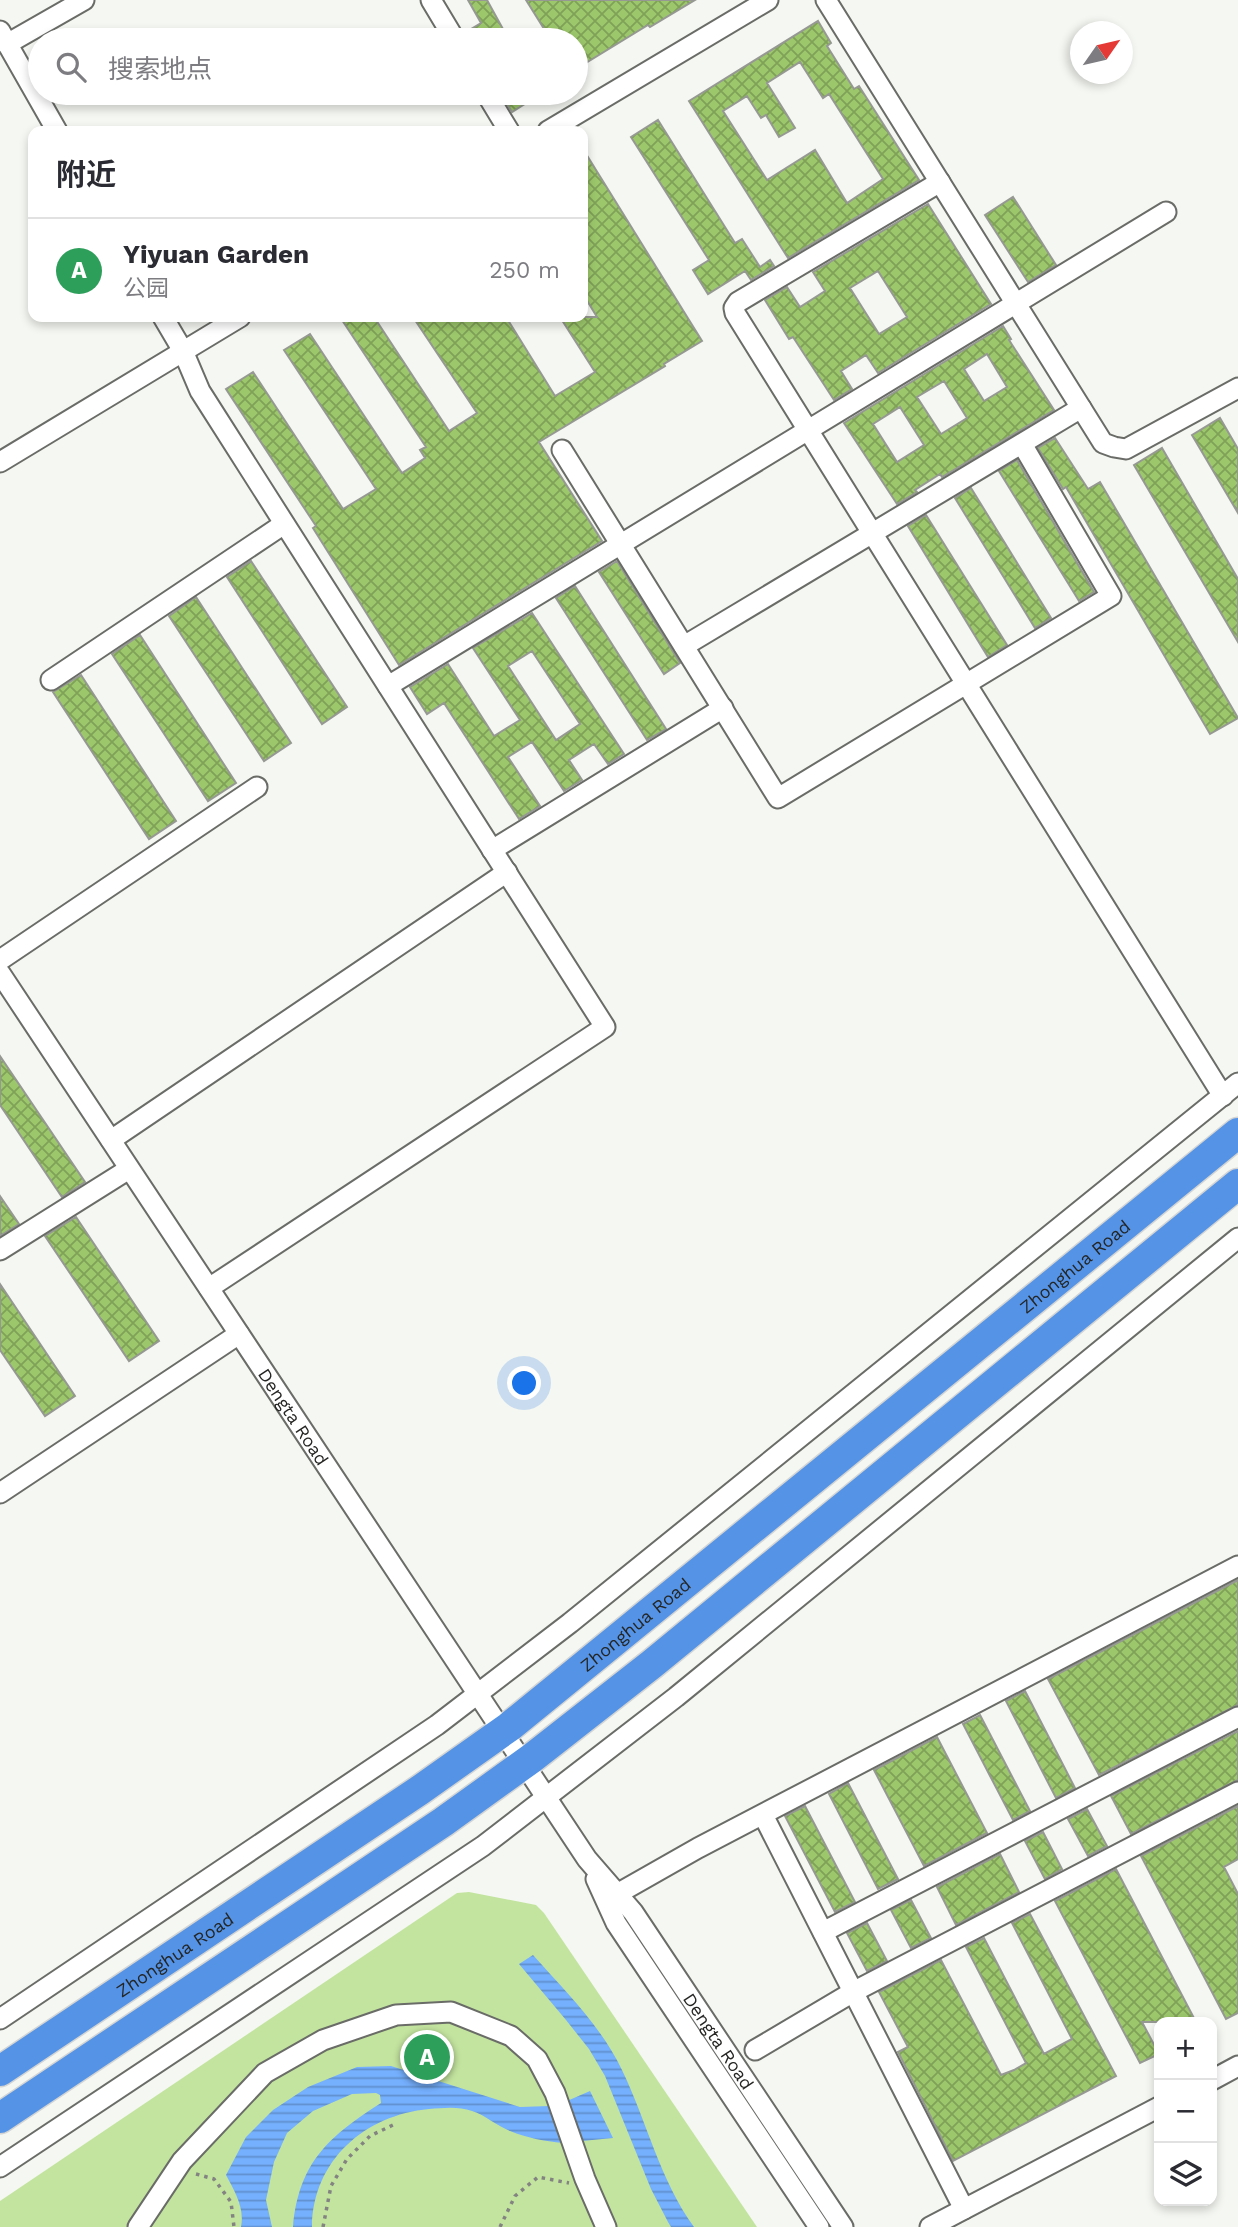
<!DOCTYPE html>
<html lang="zh">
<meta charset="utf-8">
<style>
body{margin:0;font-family:"Work Sans","Noto Sans SC",sans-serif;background:#f2f2f3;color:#2b2b33}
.controls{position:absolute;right:21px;bottom:21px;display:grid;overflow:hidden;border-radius:14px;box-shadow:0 4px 10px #0003}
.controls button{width:63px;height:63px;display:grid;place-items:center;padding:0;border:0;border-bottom:2px solid #e1e1e2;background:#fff;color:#2b2b33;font:35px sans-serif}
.compass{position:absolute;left:1070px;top:21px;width:63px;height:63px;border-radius:50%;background:#fff;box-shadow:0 4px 10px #0003;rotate:56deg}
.you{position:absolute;left:525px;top:1384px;width:24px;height:24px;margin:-18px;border:5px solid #fff;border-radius:50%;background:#1a73e8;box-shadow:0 0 0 10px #1a73e833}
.badge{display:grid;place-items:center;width:46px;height:46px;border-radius:50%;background:#7c3aed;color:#fff;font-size:23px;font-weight:700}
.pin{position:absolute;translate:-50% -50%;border:4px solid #fff;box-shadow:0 2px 7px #0006}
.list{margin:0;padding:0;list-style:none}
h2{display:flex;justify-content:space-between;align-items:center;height:91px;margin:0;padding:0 28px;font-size:30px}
h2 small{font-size:23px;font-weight:400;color:#7c7c81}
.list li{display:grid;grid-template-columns:46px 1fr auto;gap:21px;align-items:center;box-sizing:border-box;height:105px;padding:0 28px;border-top:2px solid #e1e1e2}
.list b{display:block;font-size:26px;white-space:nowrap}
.list p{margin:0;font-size:23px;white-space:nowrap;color:#7c7c81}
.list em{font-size:23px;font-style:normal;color:#7c7c81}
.icon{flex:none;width:38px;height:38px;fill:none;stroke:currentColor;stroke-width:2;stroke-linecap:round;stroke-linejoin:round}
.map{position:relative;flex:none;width:1238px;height:2227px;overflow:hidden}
.search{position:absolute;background:#fff;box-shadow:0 4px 10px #0003;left:28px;top:28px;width:560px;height:77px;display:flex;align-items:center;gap:18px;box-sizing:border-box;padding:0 24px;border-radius:38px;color:#7c7c81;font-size:26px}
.panel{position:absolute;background:#fff;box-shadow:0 4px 10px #0003;left:28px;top:126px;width:560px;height:196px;border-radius:14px}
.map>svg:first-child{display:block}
.green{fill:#c3e49f}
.water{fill:url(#water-rules)}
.building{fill:url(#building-cross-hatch);stroke:#969893;stroke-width:2;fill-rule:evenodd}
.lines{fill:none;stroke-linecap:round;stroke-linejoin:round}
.minor-casing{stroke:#6a6c68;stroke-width:23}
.highway-casing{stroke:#d3d4d3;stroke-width:33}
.path{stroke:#838481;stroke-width:3.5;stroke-dasharray:3.5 5;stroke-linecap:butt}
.minor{stroke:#fff;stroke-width:19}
.highway{stroke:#5493e6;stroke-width:30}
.labels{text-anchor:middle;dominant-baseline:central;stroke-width:5;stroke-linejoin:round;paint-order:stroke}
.street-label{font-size:18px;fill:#252624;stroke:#fff}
</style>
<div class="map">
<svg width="1238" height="2227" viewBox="0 0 1238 2227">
<defs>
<pattern id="water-rules" width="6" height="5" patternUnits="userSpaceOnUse" patternTransform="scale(1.75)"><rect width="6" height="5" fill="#75b0fe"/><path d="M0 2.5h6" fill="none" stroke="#608fcd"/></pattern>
<pattern id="building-cross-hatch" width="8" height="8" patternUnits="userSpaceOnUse" patternTransform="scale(1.75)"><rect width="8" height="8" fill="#9cc76b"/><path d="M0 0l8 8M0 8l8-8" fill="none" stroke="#7fa158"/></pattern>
</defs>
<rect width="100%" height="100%" fill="#f5f7f2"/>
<path class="green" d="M469,1892L536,1905L544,1913L757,2227H0V2201L457,1893Z"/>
<path class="water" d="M533,1955C565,1991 601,2026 622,2070C647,2122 660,2180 694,2227H671L668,2222L651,2189L605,2076L589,2049L566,2020L519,1964Z
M391,2066L520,2107L549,2106L563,2143C544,2141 527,2138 510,2131C497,2126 485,2115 472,2111C458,2106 443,2108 429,2109C365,2115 313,2160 312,2227H293C299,2161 330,2136 381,2103L380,2095L376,2093L352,2094L313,2111L287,2133L274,2162L266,2200L272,2227H241C245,2208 234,2190 226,2175L246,2137L273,2110L308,2087L357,2067Z
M590,2091L613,2138L582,2141L567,2101Z"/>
<path class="building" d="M468,0H487L509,40H478L471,29L481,23Z
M526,0H695L650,27L648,25L576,69V40H551Z
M818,21L831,43L827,46L854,89L859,86L919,180L788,258L689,101ZM800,62L823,98L829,94L883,179L847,203L815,150L767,180L723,111L747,96L761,118L766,115L779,137L795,128L767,83Z
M500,93H542L512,112Z
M658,120L735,243L742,239L760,267L770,260L774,266L751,280L745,271L708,294L693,270L709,260L631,137Z
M583,149L702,341L664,364L665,366L539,442L602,541L399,665L313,528L316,526L226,389L253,372L343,509L376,489L284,350L310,334L402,473L425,458L420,450L426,447L340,317H374L449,431L477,413L413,317H506L555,396L595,372L560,317H597L583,294Z
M1013,197L1056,265L1028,282L985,215Z
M928,204L991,304L878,373L866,355L841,371L852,389L834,400L793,337L789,339L765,300L787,287L800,307L825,291L813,272ZM878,271L907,317L879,334L850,288Z
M1003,326L1011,339L1009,340L1054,410L942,477L940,474L915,490L917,492L897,504L844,423ZM987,354L1007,387L984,401L964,369ZM944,381L967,418L941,434L917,397ZM900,407L924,445L897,462L873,424Z
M1220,418L1238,449V513L1192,435Z
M1055,438L1088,489L1100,482L1238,718L1210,734L1066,487L1063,489L1038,448Z
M1162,448L1238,579V642L1134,465Z
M1017,460L1094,592L1079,601L999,471Z
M971,488L1051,618L1035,628L955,498Z
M926,515L1007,645L988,657L908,526Z
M251,561L347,707L322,724L227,577Z
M617,561L680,663L664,674L599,572Z
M575,586L666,729L647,740L556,598Z
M196,597L291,743L264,761L169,616Z
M532,613L624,754L608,764L594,744L569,760L582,780L564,791L532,742L508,757L540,806L519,819L444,703L427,714L410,687L448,664L494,736L520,720L473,648ZM532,651L580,724L556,740L508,666Z
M140,635L236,783L208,801L112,654Z
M81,675L176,821L149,839L53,692Z
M0,1056L85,1182L62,1197L0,1105Z
M0,1196L19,1224L0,1236Z
M76,1217L159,1341L129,1361L45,1236Z
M0,1284L75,1396L45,1416L0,1350Z
M1238,1580V1705L1099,1775L1048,1679Z
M1025,1691L1075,1788L1056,1798L1006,1701Z
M980,1715L1030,1811L1013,1820L963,1724Z
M1238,1731V1780L1131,1834L1111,1796Z
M937,1737L987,1833L924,1866L874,1770Z
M848,1783L898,1879L878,1889L829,1794Z
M805,1806L855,1902L835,1912L785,1816Z
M1238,1806V1859L1224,1867L1238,1894V2013L1226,2019L1141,1856Z
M1087,1809L1107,1846L1088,1856L1068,1819Z
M1043,1832L1062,1869L1045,1879L1025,1841Z
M1000,1854L1019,1892L956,1925L937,1887Z
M1116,1869L1196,2022H1142L1159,2054L1140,2063L1055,1901Z
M911,1900L931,1938L911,1948L891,1910Z
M1030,1914L1116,2076L953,2161L898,2052L908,2047L879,1992L941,1960L1001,2075L1014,2070L1026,2063L966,1947L984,1938L1044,2054L1072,2039L1012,1923Z
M867,1923L887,1961L867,1971L847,1933Z"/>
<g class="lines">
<g class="minor-casing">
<g id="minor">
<path d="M431,0L455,40"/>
<path d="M826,0L1103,443L1114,447L1126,449L1238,388"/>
<path d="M0,31L57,131"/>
<path d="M7,44L84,0"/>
<path d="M486,93L509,131"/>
<path d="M548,131L768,0"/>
<path d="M940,182L738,302L734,308L735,313L1223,1096"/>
<path d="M163,317L183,351L200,391L605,1027L209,1288"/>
<path d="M562,450L778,798L1111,596L1022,444"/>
<path d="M0,462L240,317"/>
<path d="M684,646L1081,408"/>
<path d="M51,680L284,524"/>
<path d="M388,686L1166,212"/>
<path d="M492,850L723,708"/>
<path d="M0,960L257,787"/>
<path id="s1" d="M0,973L587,1859L633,1912L843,2227"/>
<path d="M111,1140L507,872"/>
<path d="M0,1250L129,1169"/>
<path d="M0,1493L239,1334"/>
<path d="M763,1815L964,2209"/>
<path d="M596,1879L616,1923L819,2227"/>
<path d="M617,1894L698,1848L1238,1566"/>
<path d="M823,1932L1238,1717"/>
<path d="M0,2019L437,1725L570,1623L1238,1083"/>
<path d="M755,2050L853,1992L1238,1792"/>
<path d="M1212,2080L1238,2066"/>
<path d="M0,2167L483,1846L676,1697L1238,1238"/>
<path d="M138,2227L182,2161L265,2073L323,2040L396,2015L451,2012L511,2036L537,2059L555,2093L585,2179L606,2227"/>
<path d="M930,2227L1159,2107"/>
</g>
</g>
<g class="highway-casing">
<g id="highway">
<path id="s2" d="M0,2071L420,1790L509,1727L1238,1133"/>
<path d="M0,2118L443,1822L532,1758L652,1664L1238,1184"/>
</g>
</g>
<path class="path" d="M196,2174L214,2179L231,2202L234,2227
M323,2227L331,2186L347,2159L370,2136L395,2124
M500,2227L515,2196L538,2177L569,2183"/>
<use href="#minor" class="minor"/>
<use href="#highway" class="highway"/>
</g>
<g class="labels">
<g class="street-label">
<text stroke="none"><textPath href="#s2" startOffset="1344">Zhonghua Road</textPath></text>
<text stroke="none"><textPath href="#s1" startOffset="532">Dengta Road</textPath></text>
<text stroke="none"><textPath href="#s2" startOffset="777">Zhonghua Road</textPath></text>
<text stroke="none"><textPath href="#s2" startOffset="210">Zhonghua Road</textPath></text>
<text stroke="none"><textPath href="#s1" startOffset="1288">Dengta Road</textPath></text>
</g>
</g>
</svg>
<div class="controls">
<button>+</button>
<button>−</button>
<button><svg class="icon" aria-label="layers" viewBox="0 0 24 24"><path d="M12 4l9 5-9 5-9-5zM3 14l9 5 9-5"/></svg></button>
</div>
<svg class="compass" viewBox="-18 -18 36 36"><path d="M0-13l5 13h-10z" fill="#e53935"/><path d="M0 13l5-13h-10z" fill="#7c7c81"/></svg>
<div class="you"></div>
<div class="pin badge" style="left:427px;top:2057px;background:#2e9e5b">A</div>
<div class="search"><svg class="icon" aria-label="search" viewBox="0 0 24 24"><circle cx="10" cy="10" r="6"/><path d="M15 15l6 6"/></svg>搜索地点</div>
<section class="panel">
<h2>附近<small></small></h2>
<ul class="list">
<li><span class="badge" style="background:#2e9e5b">A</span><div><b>Yiyuan Garden</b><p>公园</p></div><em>250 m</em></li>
</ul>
</section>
</div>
